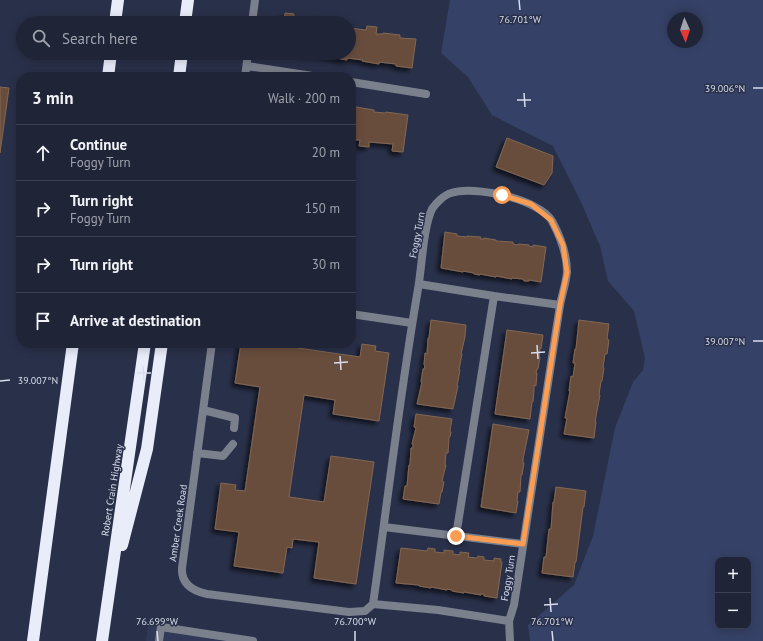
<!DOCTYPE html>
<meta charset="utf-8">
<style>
body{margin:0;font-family:"PT Sans",sans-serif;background:#272c3f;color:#f1f3f6}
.controls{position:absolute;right:12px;bottom:12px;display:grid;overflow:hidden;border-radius:8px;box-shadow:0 2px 10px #0003}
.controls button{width:36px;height:36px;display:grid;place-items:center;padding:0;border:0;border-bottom:1px solid #3c4152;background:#1f2437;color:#f1f3f6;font:20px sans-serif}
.compass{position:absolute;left:667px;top:12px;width:36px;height:36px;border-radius:50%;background:#1f2437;box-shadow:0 2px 10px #0003;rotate:177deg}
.stop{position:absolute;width:12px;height:12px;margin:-9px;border:3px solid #fc9d53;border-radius:50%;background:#fff}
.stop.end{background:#fc9d53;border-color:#fff;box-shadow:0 1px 4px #0008}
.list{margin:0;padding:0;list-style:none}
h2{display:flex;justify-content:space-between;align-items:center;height:52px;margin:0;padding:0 16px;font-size:17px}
h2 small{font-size:13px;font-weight:400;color:#a1a4ad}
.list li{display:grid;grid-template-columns:26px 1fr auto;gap:12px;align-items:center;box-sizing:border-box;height:56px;padding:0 16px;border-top:1px solid #3c4152}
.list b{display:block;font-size:15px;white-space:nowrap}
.list p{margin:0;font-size:13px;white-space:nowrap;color:#a1a4ad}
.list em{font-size:13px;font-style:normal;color:#a1a4ad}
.icon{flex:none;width:22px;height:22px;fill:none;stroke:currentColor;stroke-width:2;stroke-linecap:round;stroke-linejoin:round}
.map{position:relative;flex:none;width:763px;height:641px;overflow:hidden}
.search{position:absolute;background:#1f2437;box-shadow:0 2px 10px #0003;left:16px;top:16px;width:340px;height:44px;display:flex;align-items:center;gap:10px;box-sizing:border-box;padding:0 14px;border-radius:22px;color:#a1a4ad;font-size:15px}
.panel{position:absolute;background:#1f2437;box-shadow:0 2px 10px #0003;left:16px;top:72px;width:340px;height:276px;border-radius:16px}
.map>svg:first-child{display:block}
.built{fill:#303a58}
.green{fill:#364167;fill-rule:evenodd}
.building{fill:#684e3c;stroke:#826754;filter:url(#shadow)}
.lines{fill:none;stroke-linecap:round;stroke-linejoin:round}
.lane{stroke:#7b808d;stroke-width:8}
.street{stroke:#7b808d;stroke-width:8}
.highway{stroke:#e9edfa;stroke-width:12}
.route{stroke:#fc9d53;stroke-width:5}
.ticks{fill:none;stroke:#d7ddec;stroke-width:1.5}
.labels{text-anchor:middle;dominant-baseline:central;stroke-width:3;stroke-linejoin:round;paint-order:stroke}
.street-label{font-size:10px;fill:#d7ddec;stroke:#293049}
.ticks-label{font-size:10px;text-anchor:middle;fill:#d7ddec;stroke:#293049;stroke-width:3;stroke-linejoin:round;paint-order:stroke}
</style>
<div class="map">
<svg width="763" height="641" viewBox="0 0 763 641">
<defs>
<filter id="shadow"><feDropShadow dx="-3.5" dy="3.5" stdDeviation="2" flood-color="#0009"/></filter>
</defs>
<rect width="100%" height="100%" fill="#293049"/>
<path class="built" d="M149,618L250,641H146Z"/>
<path class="green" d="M450,0H763V641H530L528,625L574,585L593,536L615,428L633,382L643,370L645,358L634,311L608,281L600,246L581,202L553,146L492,115L468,77L441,53ZM673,18H697V42H673ZM718,560H748V626H718Z"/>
<path class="building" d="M285,13L294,14L293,22L304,23H284Z
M318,17L328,18L327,23H317Z
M367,26L377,27L376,34H383V33L400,35V38L416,39L412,68L396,66V64L379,62V64L362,61L363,60L347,58V60L314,54V55L296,53H349V28L366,30Z
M0,87L9,88L0,153Z
M356,107L374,110V112L385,113L386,112L408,115L403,152L392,151L393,144L369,142V147L359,146L360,140H351V109L355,110Z
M507,138L553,156L552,173L544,185L496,167Z
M445,232L457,234V236L467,237V236L481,237L480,239H484V238L496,240V241L513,242V244L517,245L518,244L529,245V246L533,247V245L546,247L541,282L529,280V281H524L523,279L512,278V279L496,276V277L480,274V275L474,274V273L463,271V272L441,268Z
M431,320L466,325L465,337L461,354H462L461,359L459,370H460L457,386H458L453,409L417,404L422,382H421L423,369H424L425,366L424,365L425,353L427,354L428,338H429Z
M579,320L609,324L607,339L609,340L607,354H605L603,367L604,368L602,381H601L599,395H600L595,422H596L594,438L564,434L567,418H565L570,391H569L571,376L573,377L575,363H573L575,349H576Z
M507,330L543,335L541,349L540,348L539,357H540L538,369H537L536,373H537L536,386L534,385V390L533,402H532L530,419L495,414Z
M241,343H270V344L360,357L362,344L376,346L375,351L389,353L379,421L333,414L335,400L304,395L289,497L324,502L331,456L374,462L356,584L314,578L319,542L293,539L292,548L287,547L283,573L234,566L239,532L215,529L221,483L236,485L235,490L245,491L260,387L235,383Z
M416,414L452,419L450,431L451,432L450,437H449L448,453H446L445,465H446L442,481L444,482L442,492H441L439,504L403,499L405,486H407L409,465H410L411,448H413V444H412L416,428L414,427Z
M493,424L529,430L523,459V463H524L522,475H521L520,492H518L517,501H518L516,513L481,507Z
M556,487L586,491L584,507H583L576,562H575L573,577L542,573L544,557H546L549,529H551L553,502H554Z
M401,548L427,551L428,548L435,549V552L444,553V550L453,551V554L460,555V552L469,553L468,557L477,558L478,556L484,557V560L494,561V558L501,559V562H502L497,598L484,596V594H481V595L464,592V593L452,591V590L447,589V590L431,587V588L419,586V585L396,583Z"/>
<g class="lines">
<path class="lane" d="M247,66L319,77
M351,82L426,94
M419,284L494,296L456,536
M494,296L560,305
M212,343L182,568C181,584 193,591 207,594L349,612L365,611L373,604L438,610L509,621L510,641
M203,410L235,418L234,428
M197,453L223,456L233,444
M384,527L523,544
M159,641L161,627L253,641"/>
<path class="street" d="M252,23L255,0
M245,77L248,53
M351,314L412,323
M373,604C388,499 400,393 418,289C422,267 423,228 432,209C436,203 444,195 451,193C474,185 539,199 552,221C560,236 567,255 567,272C566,283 562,295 560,305L514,605L509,621"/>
<path class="highway" d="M115,23L118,0
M185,23L188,0
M108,77L111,53
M179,77L182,53
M122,545L147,449L162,343
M33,641L73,343
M102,641L145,343"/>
</g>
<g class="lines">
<path class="route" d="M456,536L523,544L560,305L567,272L563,245L551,220L531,204L502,195"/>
</g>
<path class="ticks" d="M519,0L520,10M753,88H763M524,93L525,107M517,100H531M753,341H763M537,345L538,359M531,353L545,352M340,356L341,370M334,363L348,362M143,366L144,380M137,373H151M0,381L10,380M550,598L551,612M544,605L558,604M157,631L158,641M355,631V641M552,631L553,641"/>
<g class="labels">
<g class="street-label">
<text transform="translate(417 235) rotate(-79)">Foggy Turn</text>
<text transform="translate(112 490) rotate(-81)">Robert Crain Highway</text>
<text transform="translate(178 523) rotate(-82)">Amber Creek Road</text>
<text transform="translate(508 578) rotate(-81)">Foggy Turn</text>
</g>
</g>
<g class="ticks-label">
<text x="520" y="23">76.701°W</text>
<text x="725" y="92">39.006°N</text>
<text x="725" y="345">39.007°N</text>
<text x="38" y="384">39.007°N</text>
<text x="157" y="625">76.699°W</text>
<text x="355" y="625">76.700°W</text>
<text x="552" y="625">76.701°W</text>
</g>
</svg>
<div class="controls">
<button>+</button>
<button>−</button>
</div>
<svg class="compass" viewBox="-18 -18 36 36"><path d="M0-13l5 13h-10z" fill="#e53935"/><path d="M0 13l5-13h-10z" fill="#a1a4ad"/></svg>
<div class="stop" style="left:502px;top:195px"></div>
<div class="stop end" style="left:456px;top:536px"></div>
<div class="search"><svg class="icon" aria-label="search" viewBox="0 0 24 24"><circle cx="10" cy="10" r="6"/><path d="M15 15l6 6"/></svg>Search here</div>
<section class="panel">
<h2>3 min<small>Walk · 200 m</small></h2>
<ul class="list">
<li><svg class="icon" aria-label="ahead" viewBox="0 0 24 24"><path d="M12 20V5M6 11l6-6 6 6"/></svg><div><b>Continue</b><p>Foggy Turn</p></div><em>20 m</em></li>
<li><svg class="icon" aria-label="right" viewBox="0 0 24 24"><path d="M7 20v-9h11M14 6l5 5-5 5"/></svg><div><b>Turn right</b><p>Foggy Turn</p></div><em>150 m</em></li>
<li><svg class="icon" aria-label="right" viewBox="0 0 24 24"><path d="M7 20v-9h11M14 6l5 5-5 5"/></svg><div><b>Turn right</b></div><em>30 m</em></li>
<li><svg class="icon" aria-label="arrive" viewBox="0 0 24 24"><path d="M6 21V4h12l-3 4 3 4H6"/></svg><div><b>Arrive at destination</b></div></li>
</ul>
</section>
</div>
